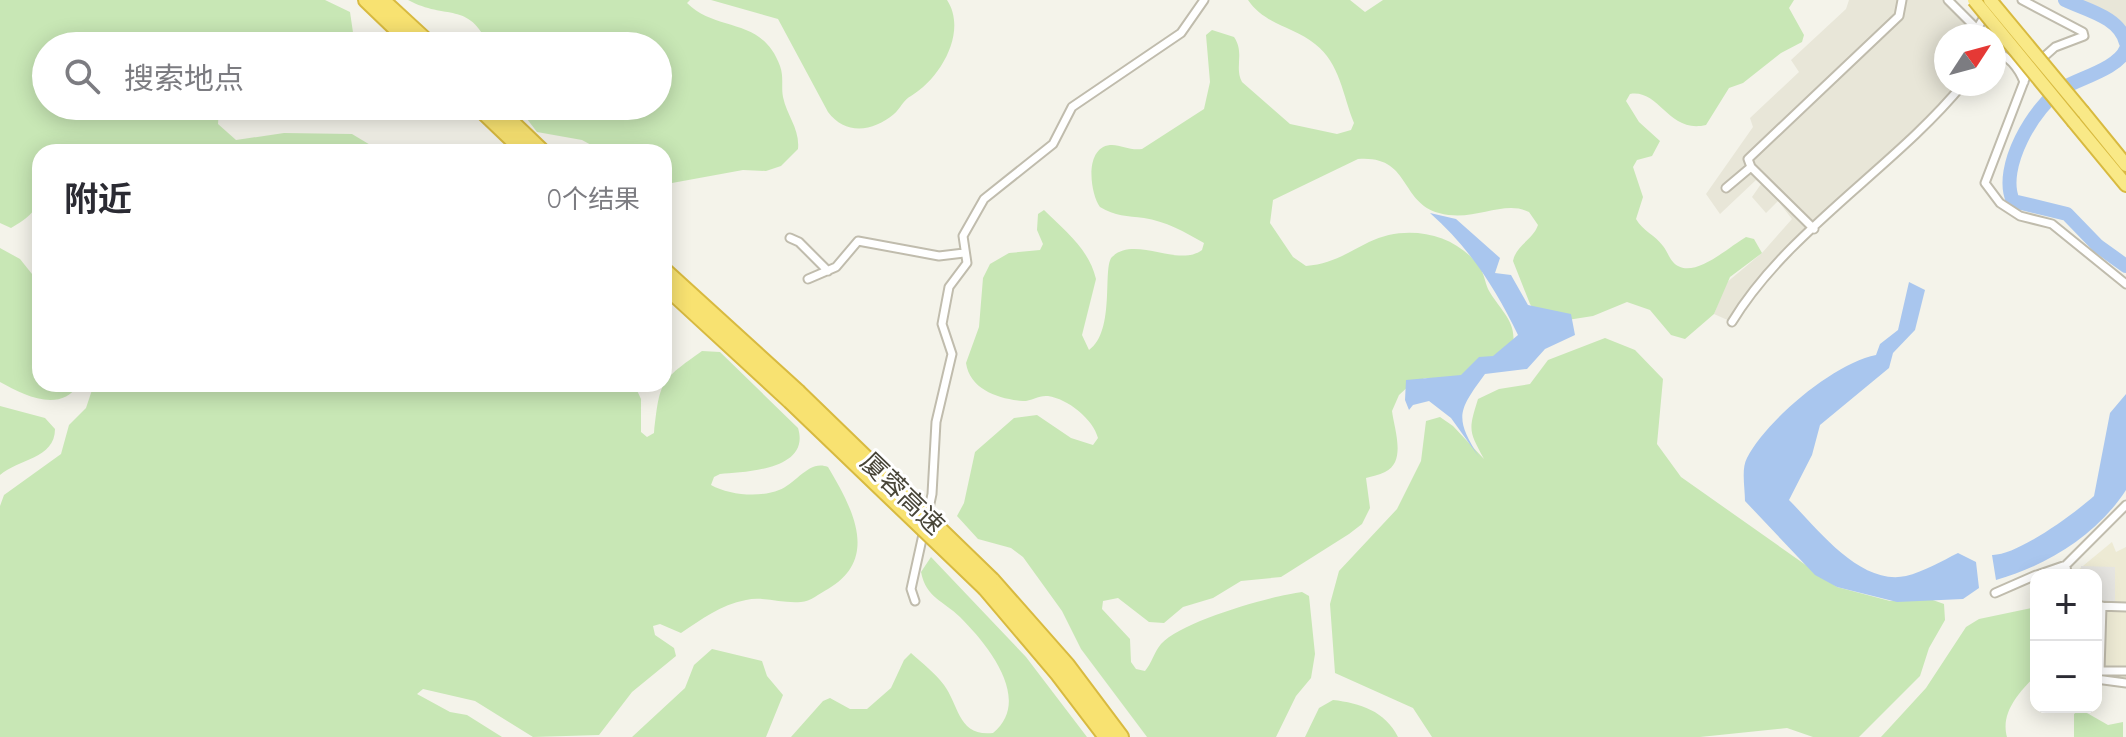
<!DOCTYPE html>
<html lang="zh">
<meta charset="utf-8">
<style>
body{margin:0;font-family:Quicksand,"Noto Sans SC",sans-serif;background:#f2f2f3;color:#2b2b33}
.controls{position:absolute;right:24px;bottom:24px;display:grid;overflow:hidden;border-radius:16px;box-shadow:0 4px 20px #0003}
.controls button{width:72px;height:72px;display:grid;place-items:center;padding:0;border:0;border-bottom:2px solid #e1e1e2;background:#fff;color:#2b2b33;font:40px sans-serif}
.compass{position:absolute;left:1934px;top:24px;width:72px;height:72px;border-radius:50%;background:#fff;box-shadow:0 4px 20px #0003;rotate:54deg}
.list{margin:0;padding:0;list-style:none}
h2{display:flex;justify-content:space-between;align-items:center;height:104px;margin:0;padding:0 32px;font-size:34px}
h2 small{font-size:26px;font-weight:400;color:#7c7c81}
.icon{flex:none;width:44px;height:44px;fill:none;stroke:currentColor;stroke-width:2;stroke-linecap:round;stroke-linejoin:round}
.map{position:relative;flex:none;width:2126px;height:737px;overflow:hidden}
.search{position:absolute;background:#fff;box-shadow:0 4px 20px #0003;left:32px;top:32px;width:640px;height:88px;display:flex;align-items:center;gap:20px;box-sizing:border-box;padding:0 28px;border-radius:44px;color:#7c7c81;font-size:30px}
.panel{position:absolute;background:#fff;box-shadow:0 4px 20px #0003;left:32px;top:144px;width:640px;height:248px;border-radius:24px}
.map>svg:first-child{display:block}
.residential{fill:#e8e6d8}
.education{fill:#edead4}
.green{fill:#c8e7b5}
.parking{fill:#e6e5e1}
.water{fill:#a9c6ee}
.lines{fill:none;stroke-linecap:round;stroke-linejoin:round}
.river{stroke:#a9c6ee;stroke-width:14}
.minor-casing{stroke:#c0bcad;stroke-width:11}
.trunk-casing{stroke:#d8ba40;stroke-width:16}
.motorway-casing{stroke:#d8ba40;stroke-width:18}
.minor{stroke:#fff;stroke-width:7}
.trunk{stroke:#f9e987;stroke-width:12}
.motorway{stroke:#f8e271;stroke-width:14}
.trunk-bridge-casing{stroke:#d8ba40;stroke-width:16;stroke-linecap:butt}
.motorway-bridge-casing{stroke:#d8ba40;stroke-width:18;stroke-linecap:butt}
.trunk-bridge{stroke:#f9e987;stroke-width:12}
.motorway-bridge{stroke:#f8e271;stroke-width:14}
.labels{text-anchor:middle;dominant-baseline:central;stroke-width:6;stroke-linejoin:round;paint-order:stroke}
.street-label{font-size:26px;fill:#484538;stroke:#fff}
</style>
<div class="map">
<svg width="2126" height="737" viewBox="0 0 2126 737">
<rect width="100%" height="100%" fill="#f4f3ea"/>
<path class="residential" d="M1849,0H1946L1956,14L1975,20L1980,24L1979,36H1946V84H1963L1775,268L1732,322L1714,314L1726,283L1762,253L1792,219L1778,201L1766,213L1752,197L1761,184L1756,180L1720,214L1706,194L1753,127L1750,118L1799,72L1791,60L1846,9Z
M2078,0H2126V31Z"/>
<path class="education" d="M2112,542L2116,552L2126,547V682L2096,677V575H2072Z"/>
<path class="green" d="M0,0H325L350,12L355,46H326L314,39C275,52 209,50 168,41L159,46H46V106H215L219,108L218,124L236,140L284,133L352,134L372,146L398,152H40C40,191 49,208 11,228L0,223Z
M408,0H690L687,3C717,33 762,16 780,66C784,77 781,86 783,97C787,116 800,129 798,149L781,166L766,171L743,170L672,183L664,180V152H604L582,140L537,132L517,106H658V46H489C468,0 447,21 408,0Z
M711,0H947C968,32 940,79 911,96C904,99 900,109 894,114C873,132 845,135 828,112L778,19Z
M1248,0H1350L1365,12L1383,0H1794L1789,8L1804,35L1802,42L1781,53L1743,83L1729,88L1706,125C1668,134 1660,89 1630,94L1626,101L1639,122L1660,141L1652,156L1637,160L1633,167L1643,197L1636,219C1643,231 1655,235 1663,246C1668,252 1670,262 1678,266C1697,277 1730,246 1746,237L1754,239L1762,253L1730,277L1714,314L1685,339L1671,335L1650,310L1627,302L1593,316L1561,321L1539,317L1530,304L1513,261C1516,245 1533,240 1538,225L1529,212C1503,199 1474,223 1439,213C1399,202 1411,155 1358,159L1273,200L1270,223L1293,257L1306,266C1332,264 1347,253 1369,242C1405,224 1454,232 1479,266C1484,273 1485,282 1488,289C1500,311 1519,322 1512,349L1457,379L1425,378L1411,384L1399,395L1392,411C1394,428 1407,462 1385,472C1379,475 1372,476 1366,478L1370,508L1362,524L1349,534L1281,577L1241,581L1213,598L1183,607L1164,623L1149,622L1118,598L1103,601L1102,609L1130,639L1131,662L1136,669L1145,671C1152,663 1154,652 1161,644C1182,621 1271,596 1302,592L1309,596L1315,654L1311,678L1296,696L1276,737H1147L1081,649L1062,611L1023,557L1011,548L978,539L957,516L964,503L975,452L1014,418L1037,415L1071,438L1093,445L1098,438C1093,419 1068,399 1048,396C1039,395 1032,401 1023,401C999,399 970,390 966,363L979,327L983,278L990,264L1009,253L1040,250L1043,244L1037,230L1038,214L1044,210C1065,231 1089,249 1096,279L1082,335L1089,350C1116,331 1102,267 1112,257C1135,235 1178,268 1202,250L1204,243C1185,232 1165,221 1144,218C1127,216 1115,216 1100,207C1090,193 1084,148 1110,145C1120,144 1130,151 1142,149L1204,109L1210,82L1206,35L1212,30L1234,37C1245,53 1234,67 1242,82L1290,124L1337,134L1351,130L1354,123C1343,96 1340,63 1315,44C1293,26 1265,25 1248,0Z
M0,248L20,259L40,284V384H79C60,414 24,395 0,382Z
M1605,338L1635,350L1663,379L1657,444L1681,477L1837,587L1890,601L1930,599L1944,604L1945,620L1929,648L1920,676L1859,737H1813L1787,728L1700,737H1432L1413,708L1335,673L1330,604L1339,571L1397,509L1421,461L1426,421L1440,417L1453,426L1484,459C1469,431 1468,431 1478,399L1499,389L1530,384L1548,360Z
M702,351L720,352L798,428C811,470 745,472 720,474L714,477L711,485C729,495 759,498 779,490C796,484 809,459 828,467C851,506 881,558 828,589C820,593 810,602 801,602C783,604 763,596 746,600C720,605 702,619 681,633L660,624L653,626L655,635L674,648L676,656L632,692L599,735L533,737L475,701L423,689L417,694L450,712L467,715L502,737H0V506L4,495L61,454L69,425L86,408L94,384H634L641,399V432L647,437L654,433C660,380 660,381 702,351Z
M0,406L45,418L55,429C55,459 18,459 0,475Z
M931,557L1026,657L1087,737H791L823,701L830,698L850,709H867L891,688L904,660L911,653C922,663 935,673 944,685C959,705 958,737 993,733C1033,700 988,645 960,617C944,601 926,598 921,572Z
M2036,607V675C2020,692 2000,712 2007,737H1881L1926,688L1966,627L1979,619Z
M712,649L762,661L767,676L783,695L766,737H632L685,688L694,665Z
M1333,700C1360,703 1385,711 1398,737H1305L1319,708Z
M2080,709L2108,725L2123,722V737H2074V714Z"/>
<path class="parking" d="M2081,566L2115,567V602H2096V575H2081Z"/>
<path class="water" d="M1430,213L1456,219L1500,258L1495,273L1511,275L1528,305L1571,314L1575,335L1545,349L1527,369L1485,374C1458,411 1454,417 1479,457L1451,418L1429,401L1413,405L1409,410L1405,400L1406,380L1461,375L1479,357L1493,356L1518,335C1496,289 1469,247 1430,213Z
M1909,282L1925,290L1915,330L1893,353L1889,368L1820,425L1812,455L1789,500C1817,528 1860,586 1906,576C1923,572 1942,561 1958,553L1976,562L1979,588L1963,599L1897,602L1837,587L1815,575L1745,501C1745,488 1741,469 1747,458C1767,419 1835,363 1876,355L1880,344L1898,330Z
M2126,394V490C2097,535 2046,566 1996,580L1992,555C2017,556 2075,513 2094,496L2110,413Z"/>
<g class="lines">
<path class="river" d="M2065,0C2086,10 2120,17 2126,43
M2126,49C2119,68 2080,78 2063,88C2034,106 1998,168 2013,201L2067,214L2098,246L2126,266"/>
<g class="minor-casing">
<path id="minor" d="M1948,0L1977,29
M2022,0L2083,32L2084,36L2055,47L2028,71L1985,183L2000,203L2020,216L2052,224L2126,284
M1979,36L1977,29L1987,12
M1994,52C2008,54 2019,69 2024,82
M1751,167L1814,229
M1726,188L1751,167L1748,159L1899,16L1902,0
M790,238L799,242L828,271
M808,279L836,267L858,241L939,256L964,253
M1732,322C1787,231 1896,166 1963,84
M927,518L932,494L936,422L952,354L942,324L949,287L967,263L963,236L984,199L1053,144L1072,107L1181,33L1204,0
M2037,575L2066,565
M2067,575L2066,565L2126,505
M1995,593L2036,575
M915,601L911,589L924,530
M2096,606L2126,607
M2102,606L2100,671H2126
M2096,679L2126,683"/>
</g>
<g class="trunk-casing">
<path id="trunk" d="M2083,112L2126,165
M2074,122L2126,185"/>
</g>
<g class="motorway-casing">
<path id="motorway" d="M366,0L414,46
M382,0L432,46
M477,106L525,152
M495,106L543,152
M664,270L798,392
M664,285L790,401
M992,580L1067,665L1121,737
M985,588L1058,674L1106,737"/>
</g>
<use href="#minor" class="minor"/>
<use href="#trunk" class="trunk"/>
<use href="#motorway" class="motorway"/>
<g class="trunk-bridge-casing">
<path id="trunk-bridge" d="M1974,0L2074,122
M1990,0L2083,112"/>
</g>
<g class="motorway-bridge-casing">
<path id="motorway-bridge" d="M798,392L992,580
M790,401L985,588"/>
</g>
<use href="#trunk-bridge" class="trunk-bridge"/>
<use href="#motorway-bridge" class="motorway-bridge"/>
</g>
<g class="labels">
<g class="street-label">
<text transform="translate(903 493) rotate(44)">厦蓉高速</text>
</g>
</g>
</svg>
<div class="controls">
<button>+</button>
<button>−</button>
</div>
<svg class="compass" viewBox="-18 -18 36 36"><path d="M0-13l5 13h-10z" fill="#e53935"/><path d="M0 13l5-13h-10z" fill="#7c7c81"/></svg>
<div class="search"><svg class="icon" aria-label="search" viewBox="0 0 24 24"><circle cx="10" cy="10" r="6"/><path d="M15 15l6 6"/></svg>搜索地点</div>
<section class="panel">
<h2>附近<small>0个结果</small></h2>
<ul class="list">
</ul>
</section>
</div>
